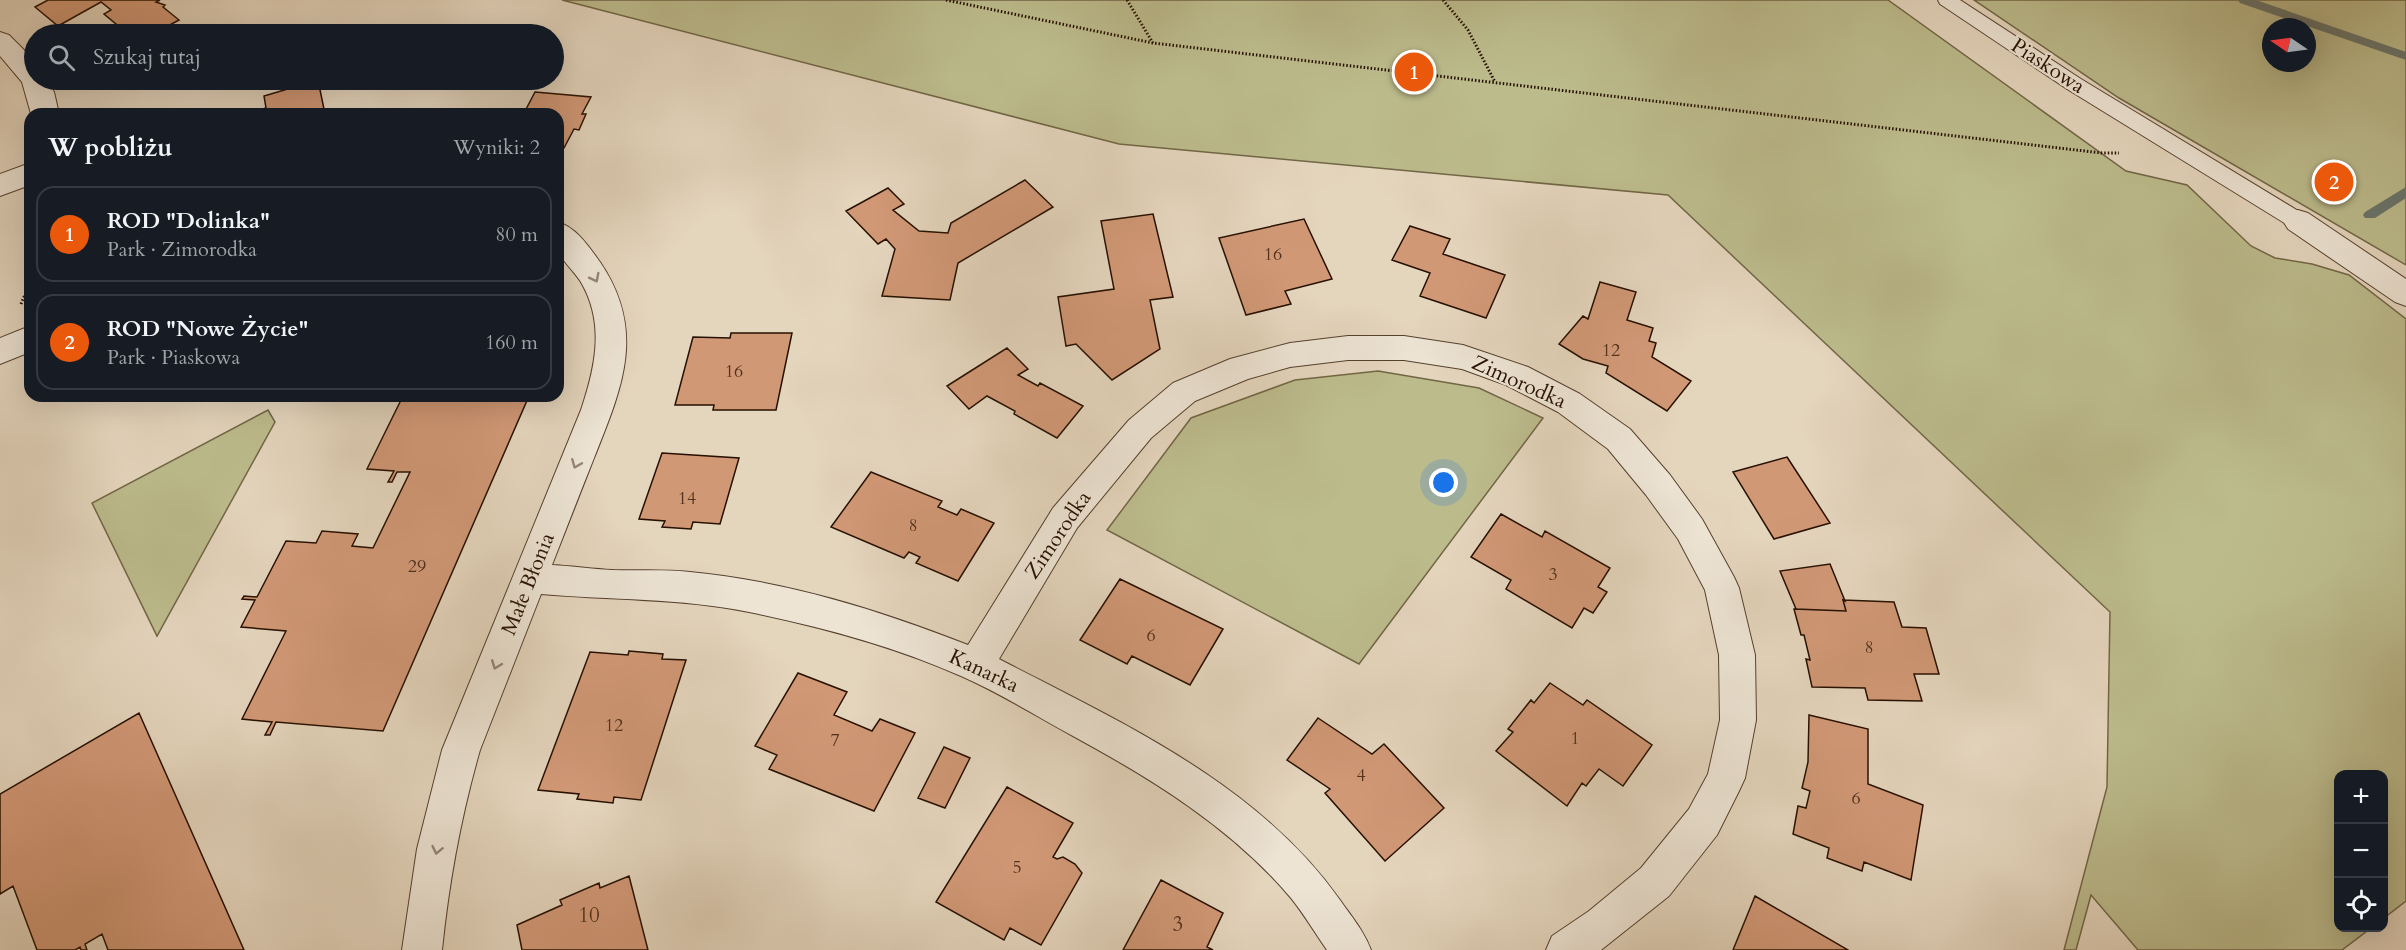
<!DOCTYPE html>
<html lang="pl">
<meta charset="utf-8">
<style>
body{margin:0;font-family:Cardo,serif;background:#242831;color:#f1f3f6}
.controls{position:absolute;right:18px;bottom:18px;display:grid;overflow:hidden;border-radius:12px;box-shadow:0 6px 24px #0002}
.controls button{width:54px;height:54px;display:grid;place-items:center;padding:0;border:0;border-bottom:2px solid #363941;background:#171b24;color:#f1f3f6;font:30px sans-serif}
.compass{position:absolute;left:2262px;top:18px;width:54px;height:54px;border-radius:50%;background:#171b24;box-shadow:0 6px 24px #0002;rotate:283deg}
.you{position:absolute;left:1444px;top:483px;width:21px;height:21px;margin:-15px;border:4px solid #fff;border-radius:50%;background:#1a73e8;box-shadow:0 0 0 9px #1a73e833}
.badge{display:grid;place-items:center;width:39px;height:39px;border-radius:50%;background:#ea580c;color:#fff;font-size:20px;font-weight:700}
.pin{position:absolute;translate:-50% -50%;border:3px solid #fff;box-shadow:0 2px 6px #0006}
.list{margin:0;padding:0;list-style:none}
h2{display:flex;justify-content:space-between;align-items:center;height:78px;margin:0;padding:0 24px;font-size:26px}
h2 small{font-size:20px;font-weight:400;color:#9ea1a6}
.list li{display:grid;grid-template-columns:39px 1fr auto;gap:18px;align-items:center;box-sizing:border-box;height:96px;margin:0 12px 12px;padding:0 12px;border:2px solid #363941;border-radius:18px}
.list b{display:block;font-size:22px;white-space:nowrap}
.list p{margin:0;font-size:20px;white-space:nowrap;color:#9ea1a6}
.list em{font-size:20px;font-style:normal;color:#9ea1a6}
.icon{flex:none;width:33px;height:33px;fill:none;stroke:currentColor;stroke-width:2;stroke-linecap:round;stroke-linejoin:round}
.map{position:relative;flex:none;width:2406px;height:950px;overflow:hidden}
.search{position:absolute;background:#171b24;box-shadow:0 6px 24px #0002;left:24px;top:24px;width:540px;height:66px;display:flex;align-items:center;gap:15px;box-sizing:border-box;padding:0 21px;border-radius:33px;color:#9ea1a6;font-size:22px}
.panel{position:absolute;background:#171b24;box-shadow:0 6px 24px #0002;left:24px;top:108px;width:540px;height:294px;border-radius:18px}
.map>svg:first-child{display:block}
.green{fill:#bcbb8c;stroke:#726646;stroke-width:1.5;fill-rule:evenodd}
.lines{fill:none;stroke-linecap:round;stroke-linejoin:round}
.stream{fill:#69756c;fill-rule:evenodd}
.building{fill:#d19876;stroke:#271000;stroke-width:1.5}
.lane-casing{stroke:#56412f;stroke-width:2}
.street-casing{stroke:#56412f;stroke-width:2}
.path{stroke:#271000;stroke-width:3;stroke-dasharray:1.5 2;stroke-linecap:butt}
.lane{fill:#ede4d4;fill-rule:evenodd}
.street{fill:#ede4d4;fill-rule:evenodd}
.oneway{stroke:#948575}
.labels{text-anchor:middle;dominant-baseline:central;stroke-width:4.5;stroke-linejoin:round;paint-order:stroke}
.number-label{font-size:18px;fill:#52321e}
.street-label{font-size:21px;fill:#271000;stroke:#ede4d4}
.near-number-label{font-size:21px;fill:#52321e}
</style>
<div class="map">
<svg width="2406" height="950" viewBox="0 0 2406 950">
<rect width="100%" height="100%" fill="#e4d5bd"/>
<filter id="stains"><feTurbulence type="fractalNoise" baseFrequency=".00333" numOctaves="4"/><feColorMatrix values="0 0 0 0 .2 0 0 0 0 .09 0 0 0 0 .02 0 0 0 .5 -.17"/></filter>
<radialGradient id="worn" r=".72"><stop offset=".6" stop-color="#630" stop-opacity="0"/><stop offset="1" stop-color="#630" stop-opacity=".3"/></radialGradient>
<path class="green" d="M562,0H1888L2126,171L2187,185L2251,246L2275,258L2312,264L2349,275L2406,319V901L2384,918V774H2338V928H2371L2342,950H2138L2091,895L2076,950H2064L2107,787L2110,612L1668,195L1119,144Z
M1974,0H2406V265L2119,98ZM2271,27H2307V63H2271Z
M1378,371L1479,388L1543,418L1359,664L1107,530L1191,418L1295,380Z
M268,410L275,422L157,636L92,503Z"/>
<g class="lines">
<path class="stream" d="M2238,0H2256L2406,52V60L2240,3Z
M2406,187V198L2375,218H2365L2363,215L2365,212Z"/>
</g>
<path class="building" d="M48,0H160L156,2L165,5L163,7L179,20L153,34H138L133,30L127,33L104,14L111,10L101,2L58,26L35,7Z
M318,80L325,114H244L266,108L264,96Z
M535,92L591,97L582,114H586L579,130L574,129L564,148L558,147V114H509L510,112L524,113Z
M1025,180L1053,207L958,263L950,300L882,296L895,249L886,239L878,244L846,211L888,188L904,204L893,210L919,231L948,233L951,223Z
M1153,214L1173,297L1150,300L1160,349L1112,380L1076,344L1066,346L1058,297L1114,289L1101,221Z
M1304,219L1332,279L1285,291L1291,304L1246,315L1219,238Z
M1410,226L1450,239L1443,254L1505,275L1486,318L1420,296L1430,273L1392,260Z
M1600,282L1636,292L1627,320L1653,328L1649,341L1656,343L1652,357L1691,381L1667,411L1606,373L1608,366L1583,359L1559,344L1583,316L1588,319Z
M731,333H792L776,410H713L714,405H675L693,337L730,338Z
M1007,348L1028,369L1018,375L1038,386L1040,383L1083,406L1057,438L1014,414L1015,411L987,396L969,409L947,386Z
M372,396H529L383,731L276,722L270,735H265L272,722L242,719L286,631L241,627L255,600L242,599L244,596L257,597L286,541L316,543L322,531L358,534L352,546L373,548L410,472H397L392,482H388L394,471L367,469L402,398Z
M662,453L739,458L720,524L693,522L691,529L662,527L665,521L639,519Z
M1787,457L1830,523L1774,539L1733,472Z
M871,472L942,501L938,507L957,515L961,509L994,523L958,581L916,563L920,557L909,552L904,558L831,527Z
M1501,514L1542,537L1545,531L1610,568L1598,587L1607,592L1593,613L1584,608L1572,628L1506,589L1511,580L1471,557Z
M1830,564L1845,601L1843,600L1846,611L1796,609L1780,571Z
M1120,579L1223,629L1190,685L1132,656L1127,664L1080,640Z
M1843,600L1894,602L1902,627L1926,628L1939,674H1914L1922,701L1868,700L1865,688L1812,687L1806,659L1810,660L1804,635H1801L1794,609L1846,611Z
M629,651L663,654L662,659L686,660L641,800L614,797L613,803L577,799L579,794L538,790L590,652L628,655Z
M798,673L847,692L834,715L872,731L880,719L915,733L874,811L769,769L777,755L755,746Z
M1550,683L1583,705L1587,700L1652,745L1623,786L1599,769L1586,786L1582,783L1567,806L1496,751L1513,732L1508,729L1531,700L1534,703Z
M139,713L244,950H108L102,934L85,944L87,950H81L80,947L75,950H37L13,886L0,894V794Z
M1809,715L1868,729V784L1923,805L1911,880L1864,862L1862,871L1827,858L1829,848L1793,834L1798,806L1806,808L1810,791L1802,788L1808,762Z
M1318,718L1372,754L1384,744L1444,808L1385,861L1325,793L1330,789L1287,760Z
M944,747L970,758L945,808L918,798Z
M1007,787L1073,823L1053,857L1057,859L1063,857L1075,864L1082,873L1041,945L1010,928L1004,940L936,902Z
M629,876L648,950H522L517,925L562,905L560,900L599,883L600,888Z
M1161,880L1223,913L1207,947L1213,950H1123Z
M1755,896L1848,950H1733Z"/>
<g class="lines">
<g class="lane-casing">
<path id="lane" d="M1938,0H1960L2081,79L2305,215L2309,221L2305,227L2298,229L2291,227L2067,89L1940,4Z"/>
</g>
<g class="street-casing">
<path id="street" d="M0,32L9,35L34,60V80H47L54,92L59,114H31L22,82L0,56Z
M30,163V185L0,196V174Z
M2298,210L2308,213L2406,279V306L2395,302L2288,229L2283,221L2288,213Z
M558,222C577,228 589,247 600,262C647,331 622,388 594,458C580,493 566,529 552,565C572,566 592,569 612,570C638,571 664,569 690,572C786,581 879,610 968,645L1053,508L1129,420L1173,383L1230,359L1290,343L1348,336H1404L1463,345L1528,367L1580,394L1630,429L1670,475L1702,519L1734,577L1739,588L1755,655L1756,720L1745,778L1739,791L1717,835L1669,896L1601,950H1546L1552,936L1589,911L1641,868L1689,809L1708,774L1720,720L1719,655L1705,590L1678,539L1646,495L1608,449L1558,412L1506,385L1462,369L1404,360H1348L1290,367L1248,379L1195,401L1151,438L1077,528L999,659C1122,723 1257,783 1340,900C1351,916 1364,931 1371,950H1327C1315,933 1304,914 1291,898C1232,828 1152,779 1073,736C1036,716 1000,693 961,676C893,646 822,627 749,612C681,598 610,600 541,594L480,750C461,816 449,882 442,950H402L417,849L442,750L581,410C595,368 605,325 582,284C577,274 560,259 558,250C556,242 558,230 558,222Z
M30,326V352L0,364V338Z"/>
</g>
<path class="path" d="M946,0L1153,43L2102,153H2119
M1127,0L1153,43
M1443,0L1468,30L1495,82
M21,304L24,297L30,294"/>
<use href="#lane" class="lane"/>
<use href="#street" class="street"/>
</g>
<defs><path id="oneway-chevron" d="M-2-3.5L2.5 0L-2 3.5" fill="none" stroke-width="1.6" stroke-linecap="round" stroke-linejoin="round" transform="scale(1.5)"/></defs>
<g class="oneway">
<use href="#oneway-chevron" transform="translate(595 278) rotate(63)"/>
<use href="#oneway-chevron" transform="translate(576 464) rotate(112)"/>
<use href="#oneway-chevron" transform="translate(496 665) rotate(111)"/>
<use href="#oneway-chevron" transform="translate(437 850) rotate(102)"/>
</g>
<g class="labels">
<g class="number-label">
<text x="1273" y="254">16</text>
<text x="1611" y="350">12</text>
<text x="734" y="371">16</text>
<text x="687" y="498">14</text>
<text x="913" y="525">8</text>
<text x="417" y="566">29</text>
<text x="1553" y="574">3</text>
<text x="1151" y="635">6</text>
<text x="1869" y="647">8</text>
<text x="614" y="725">12</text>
<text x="1575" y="738">1</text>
<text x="835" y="740">7</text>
<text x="1361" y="775">4</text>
<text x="1856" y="798">6</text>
<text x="1017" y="867">5</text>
</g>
<g class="street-label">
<text transform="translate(2048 66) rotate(33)">Piaskowa</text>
<text transform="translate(1519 382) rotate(24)">Zimorodka</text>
<text transform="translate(1058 535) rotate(-56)">Zimorodka</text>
<text transform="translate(528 584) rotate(-68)">Małe Błonia</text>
<text transform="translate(984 671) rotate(25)">Kanarka</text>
</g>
<g class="near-number-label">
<text x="589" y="915">10</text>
<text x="1178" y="924">3</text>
</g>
</g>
<rect width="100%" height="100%" filter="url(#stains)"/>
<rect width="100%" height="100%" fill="url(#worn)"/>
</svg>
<div class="controls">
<button>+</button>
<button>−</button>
<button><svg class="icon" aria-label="locate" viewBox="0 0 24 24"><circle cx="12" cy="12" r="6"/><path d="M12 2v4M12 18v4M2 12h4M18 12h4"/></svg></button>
</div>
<svg class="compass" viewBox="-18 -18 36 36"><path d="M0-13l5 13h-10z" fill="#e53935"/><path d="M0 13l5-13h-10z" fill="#9ea1a6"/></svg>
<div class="you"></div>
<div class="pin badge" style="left:1414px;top:72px">1</div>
<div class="pin badge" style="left:2334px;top:182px">2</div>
<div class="search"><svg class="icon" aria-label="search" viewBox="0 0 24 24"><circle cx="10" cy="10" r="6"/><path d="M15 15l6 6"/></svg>Szukaj tutaj</div>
<section class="panel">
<h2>W pobliżu<small>Wyniki: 2</small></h2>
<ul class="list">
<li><span class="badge">1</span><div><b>ROD &quot;Dolinka&quot;</b><p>Park · Zimorodka</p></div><em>80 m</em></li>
<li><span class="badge">2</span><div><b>ROD &quot;Nowe Życie&quot;</b><p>Park · Piaskowa</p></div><em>160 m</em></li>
</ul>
</section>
</div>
